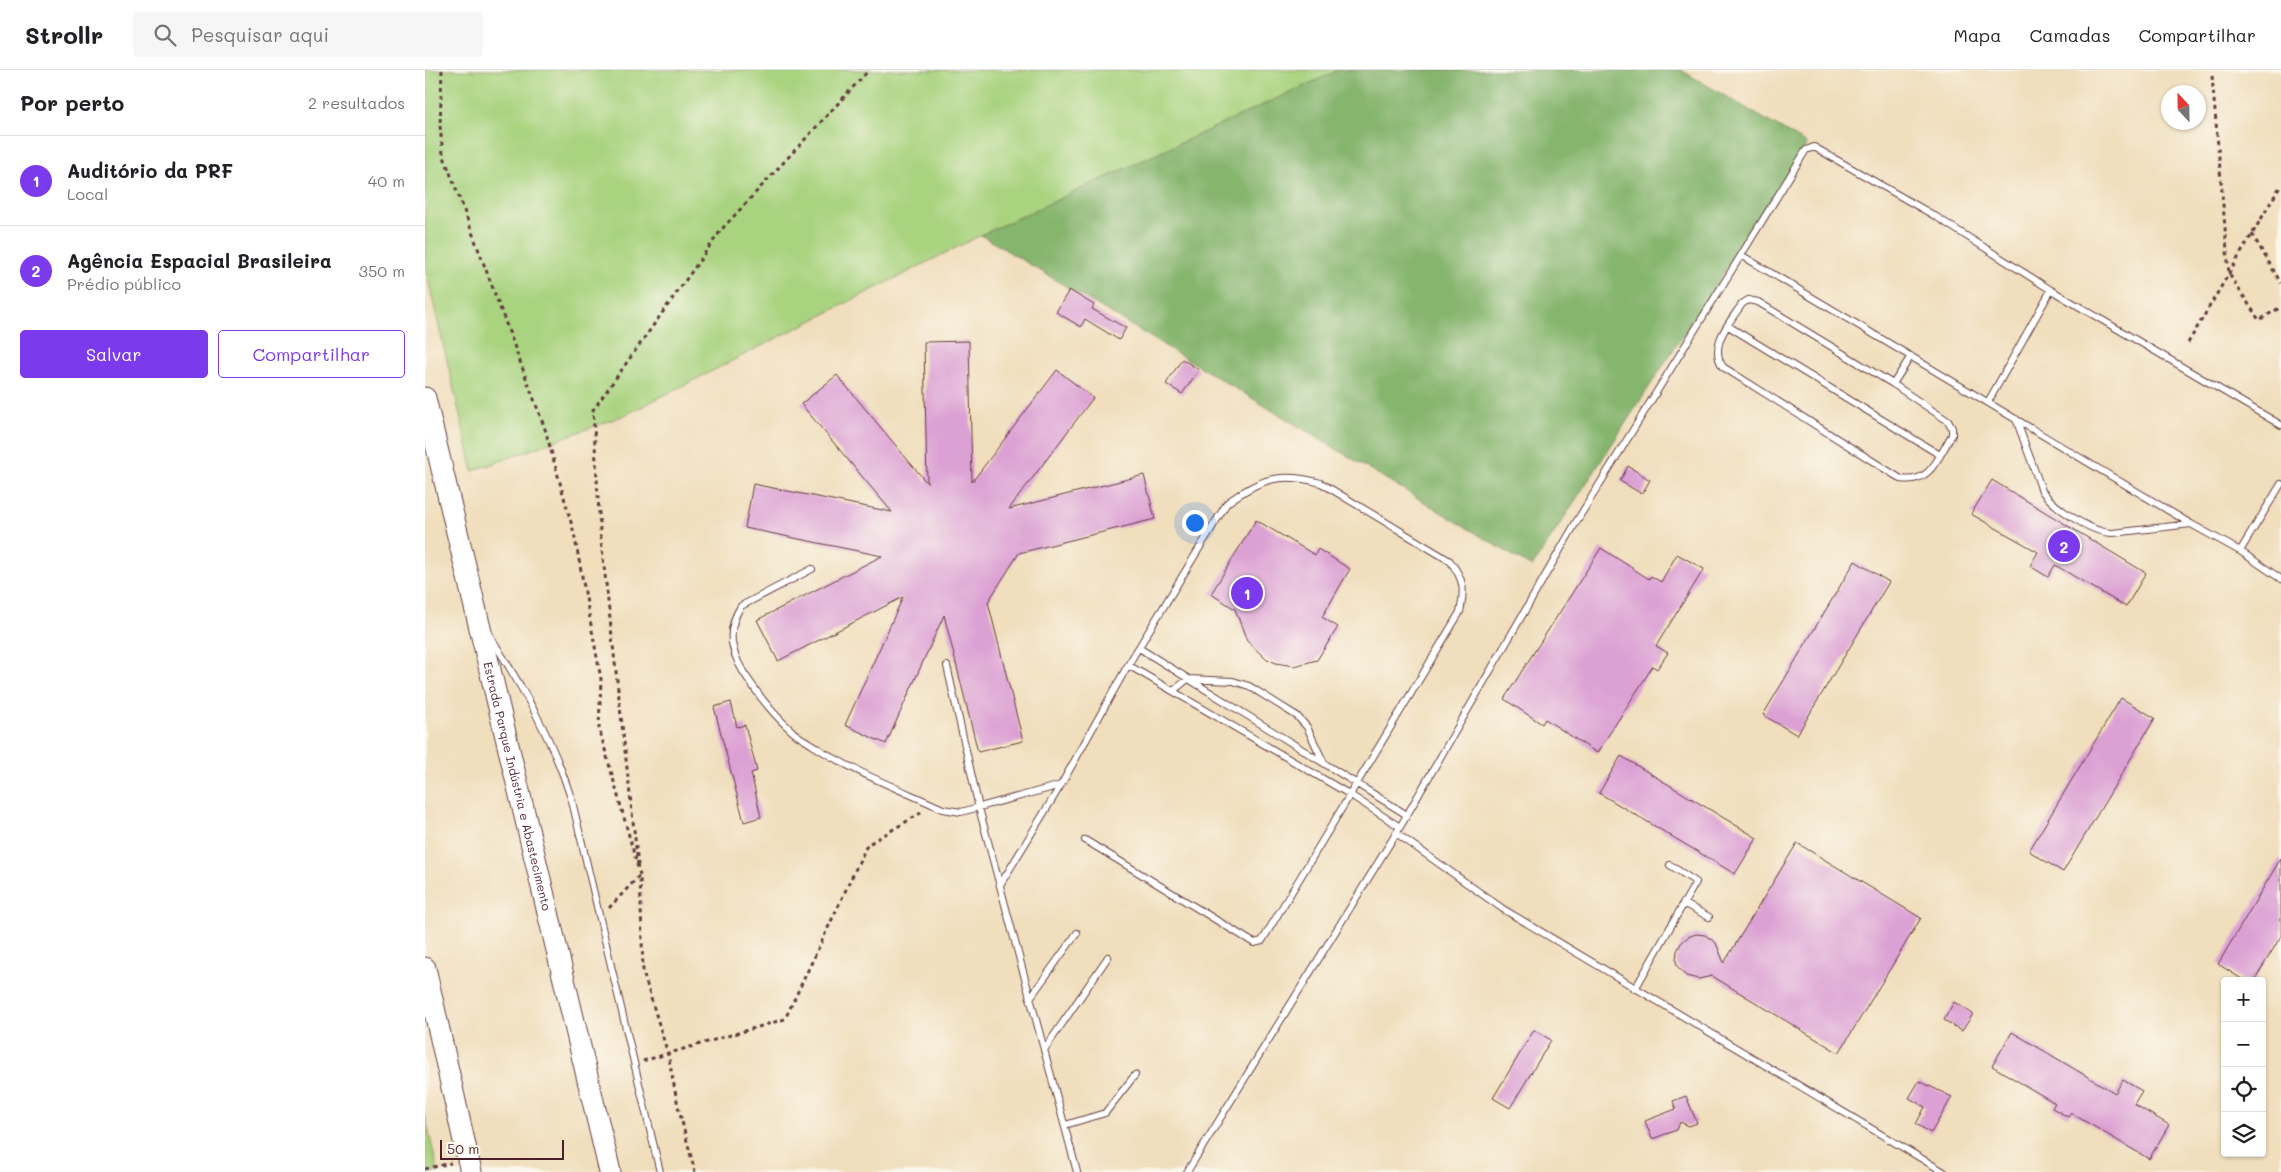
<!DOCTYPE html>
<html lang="pt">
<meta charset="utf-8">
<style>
body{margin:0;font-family:Mali,sans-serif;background:#f6f6f6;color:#202124}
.controls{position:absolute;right:15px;bottom:15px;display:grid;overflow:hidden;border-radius:5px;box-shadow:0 1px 4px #0004}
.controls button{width:45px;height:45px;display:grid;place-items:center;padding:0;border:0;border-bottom:1px solid #e0e0e0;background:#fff;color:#202124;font:25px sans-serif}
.compass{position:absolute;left:1736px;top:15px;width:45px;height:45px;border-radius:50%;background:#fff;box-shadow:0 1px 4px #0004;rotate:338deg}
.scale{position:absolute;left:15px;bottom:12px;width:124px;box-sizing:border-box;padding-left:5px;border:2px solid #4a1f2b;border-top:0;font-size:14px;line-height:18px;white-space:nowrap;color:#4a1f2b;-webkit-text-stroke:4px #fbf7ec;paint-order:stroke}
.you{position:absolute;left:769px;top:452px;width:18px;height:18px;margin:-12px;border:4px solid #fff;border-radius:50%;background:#1a73e8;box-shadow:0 0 0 8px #1a73e833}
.badge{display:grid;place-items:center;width:32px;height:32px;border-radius:50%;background:#7c3aed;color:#fff;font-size:16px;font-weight:700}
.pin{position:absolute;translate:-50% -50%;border:2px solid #fff;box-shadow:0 1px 5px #0006}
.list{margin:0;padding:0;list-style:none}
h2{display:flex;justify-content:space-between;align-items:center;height:65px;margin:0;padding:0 20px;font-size:21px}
h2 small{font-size:16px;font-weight:400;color:#757577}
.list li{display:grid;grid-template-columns:32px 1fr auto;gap:15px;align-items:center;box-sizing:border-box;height:90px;padding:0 20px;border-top:1px solid #e0e0e0}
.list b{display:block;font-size:19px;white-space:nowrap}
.list p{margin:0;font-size:16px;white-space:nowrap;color:#757577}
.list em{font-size:16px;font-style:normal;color:#757577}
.actions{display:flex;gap:10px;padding:15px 20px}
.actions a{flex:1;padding:11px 0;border:1px solid #7c3aed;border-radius:5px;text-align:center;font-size:18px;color:#7c3aed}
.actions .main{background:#7c3aed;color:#fff}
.icon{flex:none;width:28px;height:28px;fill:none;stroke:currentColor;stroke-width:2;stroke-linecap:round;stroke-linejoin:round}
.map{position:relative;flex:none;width:1856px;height:1102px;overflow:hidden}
header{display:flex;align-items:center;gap:30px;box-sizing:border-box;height:70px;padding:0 25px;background:#fff;border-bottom:1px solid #e0e0e0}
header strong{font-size:24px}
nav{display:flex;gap:28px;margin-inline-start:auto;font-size:18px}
.search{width:350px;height:45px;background:#f6f6f6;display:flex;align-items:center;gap:12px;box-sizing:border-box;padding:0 18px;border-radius:5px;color:#757577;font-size:19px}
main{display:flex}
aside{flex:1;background:#fff}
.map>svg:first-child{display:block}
.green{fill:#a9d37f;stroke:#7a7955}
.forest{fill:#86b56e;stroke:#686a4c}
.building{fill:#dca1d4}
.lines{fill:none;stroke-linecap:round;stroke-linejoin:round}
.service-casing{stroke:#633c41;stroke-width:8}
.trunk-casing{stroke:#633c41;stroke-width:23}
.path{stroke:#633c41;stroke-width:3;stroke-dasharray:4 4;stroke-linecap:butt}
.service{stroke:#fff;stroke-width:6}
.trunk{stroke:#fff;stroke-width:21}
.labels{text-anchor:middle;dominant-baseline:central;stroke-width:5;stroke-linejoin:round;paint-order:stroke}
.street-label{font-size:12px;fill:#4a1f2b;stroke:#fbf7ec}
</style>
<header>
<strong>Strollr</strong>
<div class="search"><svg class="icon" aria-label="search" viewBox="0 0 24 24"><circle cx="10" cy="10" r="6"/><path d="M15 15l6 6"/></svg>Pesquisar aqui</div>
<nav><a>Mapa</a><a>Camadas</a><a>Compartilhar</a></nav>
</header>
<main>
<aside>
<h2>Por perto<small>2 resultados</small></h2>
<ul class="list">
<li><span class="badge">1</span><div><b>Auditório da PRF</b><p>Local</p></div><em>40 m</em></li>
<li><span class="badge">2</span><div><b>Agência Espacial Brasileira</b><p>Prédio público</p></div><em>350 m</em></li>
</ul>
<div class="actions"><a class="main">Salvar</a><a>Compartilhar</a></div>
</aside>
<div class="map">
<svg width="1856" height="1102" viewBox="0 0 1856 1102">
<rect width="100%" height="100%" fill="#fbf7ec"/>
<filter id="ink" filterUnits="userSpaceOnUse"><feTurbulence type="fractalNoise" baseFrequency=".02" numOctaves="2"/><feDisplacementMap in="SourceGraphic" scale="10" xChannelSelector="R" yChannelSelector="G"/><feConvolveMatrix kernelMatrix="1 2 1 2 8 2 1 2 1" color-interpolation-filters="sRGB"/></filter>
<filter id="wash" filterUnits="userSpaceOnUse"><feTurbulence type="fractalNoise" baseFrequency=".0096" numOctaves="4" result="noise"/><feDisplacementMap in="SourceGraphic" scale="20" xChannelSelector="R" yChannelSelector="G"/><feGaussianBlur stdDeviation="1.12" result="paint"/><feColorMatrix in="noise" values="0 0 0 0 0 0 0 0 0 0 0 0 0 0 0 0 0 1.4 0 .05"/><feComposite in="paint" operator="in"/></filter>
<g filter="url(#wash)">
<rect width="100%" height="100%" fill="#f0debc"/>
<path class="green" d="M0,0H914L556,165L200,345L48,401L0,197Z
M0,1045L13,1102H0Z"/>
<path class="forest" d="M914,0H1256L1382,74L1107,497L556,165Z"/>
<g id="blocks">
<path class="building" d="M644,220L669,235L667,239L701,258L694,270L660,249L656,257L631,242Z
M544,271L547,412L632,300L668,328L584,439L719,405L730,449L594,483L563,532L598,671L553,682L519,545L461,674L420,655L478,527L353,591L332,550L457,486L320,458L328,414L467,442L376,334L412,305L502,413L499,272Z
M757,289L774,300L757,324L741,314Z
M1203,396L1225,410L1217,424L1195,411Z
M1567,410L1721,503L1701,537L1630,495L1623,507L1605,496L1613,482L1546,444Z
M831,450L890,485L893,479L925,499L897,547L913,557L892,590L869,596L851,593L840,588L822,571L810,539L786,524Z
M1176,478L1224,509L1226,506L1236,512L1252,484L1279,499L1231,576L1243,583L1232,599L1228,596L1172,683L1120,649L1117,654L1079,629Z
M1430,491L1464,512L1372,665L1338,645Z
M1696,628L1730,648L1638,802L1604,781Z
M306,632L312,657L320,655L332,701L326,703L336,747L319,752L289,637Z
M1196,686L1332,768L1310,804L1174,723Z
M1372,773L1496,848L1414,983L1287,906L1274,909L1261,906L1252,896L1251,890L1252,881L1256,873L1263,867L1271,864L1280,865L1291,873L1299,893Z
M1856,788V866L1829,911H1820L1793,894Z
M1529,932L1548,944L1537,961L1519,950Z
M1109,960L1126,970L1085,1038L1068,1028Z
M1587,962L1690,1023L1698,1010L1717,1021L1709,1034L1744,1055L1724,1089L1646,1043L1643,1047L1627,1038L1630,1033L1567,996Z
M1494,1011L1527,1027L1506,1063L1491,1054L1500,1037L1484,1028Z
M1261,1026L1272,1053L1264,1056L1255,1052L1252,1060L1227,1069L1220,1051L1251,1039L1248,1031Z"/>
</g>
</g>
<g filter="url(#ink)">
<use href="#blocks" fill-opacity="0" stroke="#633c41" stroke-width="1"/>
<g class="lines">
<g class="service-casing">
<path id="service" d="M1316,185L1766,454L1815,481L1856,509
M1323,230L1333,232L1468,314L1523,351L1527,358V365C1513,387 1506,414 1476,409L1298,297C1283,275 1305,252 1317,234Z
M1303,256L1515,385
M1468,314L1486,286
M1563,332L1626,220
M1591,349L1617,421C1630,438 1666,463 1688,463L1766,454
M1815,481L1856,414
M387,499L316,536C299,563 307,587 325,612C337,630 351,647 367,661C373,667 382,671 389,676C429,702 474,719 518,739L536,742L636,715L575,815
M65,566C100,622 127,667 147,731L235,1102
M714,578L982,745
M703,595L924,724L975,757
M522,596L554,738L652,1102
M748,621L763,609L808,611L824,616L872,646L882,657L898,691
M636,715L703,595L802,433C836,408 855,402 896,413L1025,491C1039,510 1040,519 1035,542L837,871L829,873L660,770
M971,763L1078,839L1519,1102
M1258,833L1284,847
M1210,919L1271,812L1245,795
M605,928L652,863
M619,980L683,887
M640,1055L680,1043L710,1005
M762,1102L975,757L1153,449L1381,80L1389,77L1510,146L1626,220L1856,355"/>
</g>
<g class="trunk-casing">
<g id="trunk">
<path id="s1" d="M0,328L185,1102"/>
<path d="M0,898L46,1102"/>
</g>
</g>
<path class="path" d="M17,0L15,56L18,84L120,359L149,463L176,609L174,658L215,805L218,902L243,984L253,1036L270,1102
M1787,6L1804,204L1834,250L1856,237
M1827,164L1856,213
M1763,273L1856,115
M213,795L175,461L168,340L297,159L444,0
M184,838L214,806
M218,991L360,949L442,775L499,741
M0,1099L26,1093"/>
<use href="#service" class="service"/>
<use href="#trunk" class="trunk"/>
</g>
</g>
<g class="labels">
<g class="street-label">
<text stroke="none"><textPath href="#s1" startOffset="399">Estrada Parque Indústria e Abastecimento</textPath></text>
</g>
</g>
</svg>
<div class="controls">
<button>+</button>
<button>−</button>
<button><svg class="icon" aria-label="locate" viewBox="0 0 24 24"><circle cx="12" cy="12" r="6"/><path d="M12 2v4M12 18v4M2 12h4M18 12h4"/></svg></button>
<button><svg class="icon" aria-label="layers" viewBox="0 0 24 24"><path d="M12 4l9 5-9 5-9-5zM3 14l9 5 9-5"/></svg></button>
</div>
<svg class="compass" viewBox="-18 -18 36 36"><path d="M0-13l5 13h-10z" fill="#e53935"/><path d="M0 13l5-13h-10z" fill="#757577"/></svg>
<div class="scale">50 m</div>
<div class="you"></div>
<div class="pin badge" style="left:822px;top:523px">1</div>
<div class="pin badge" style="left:1639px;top:476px">2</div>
</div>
</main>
